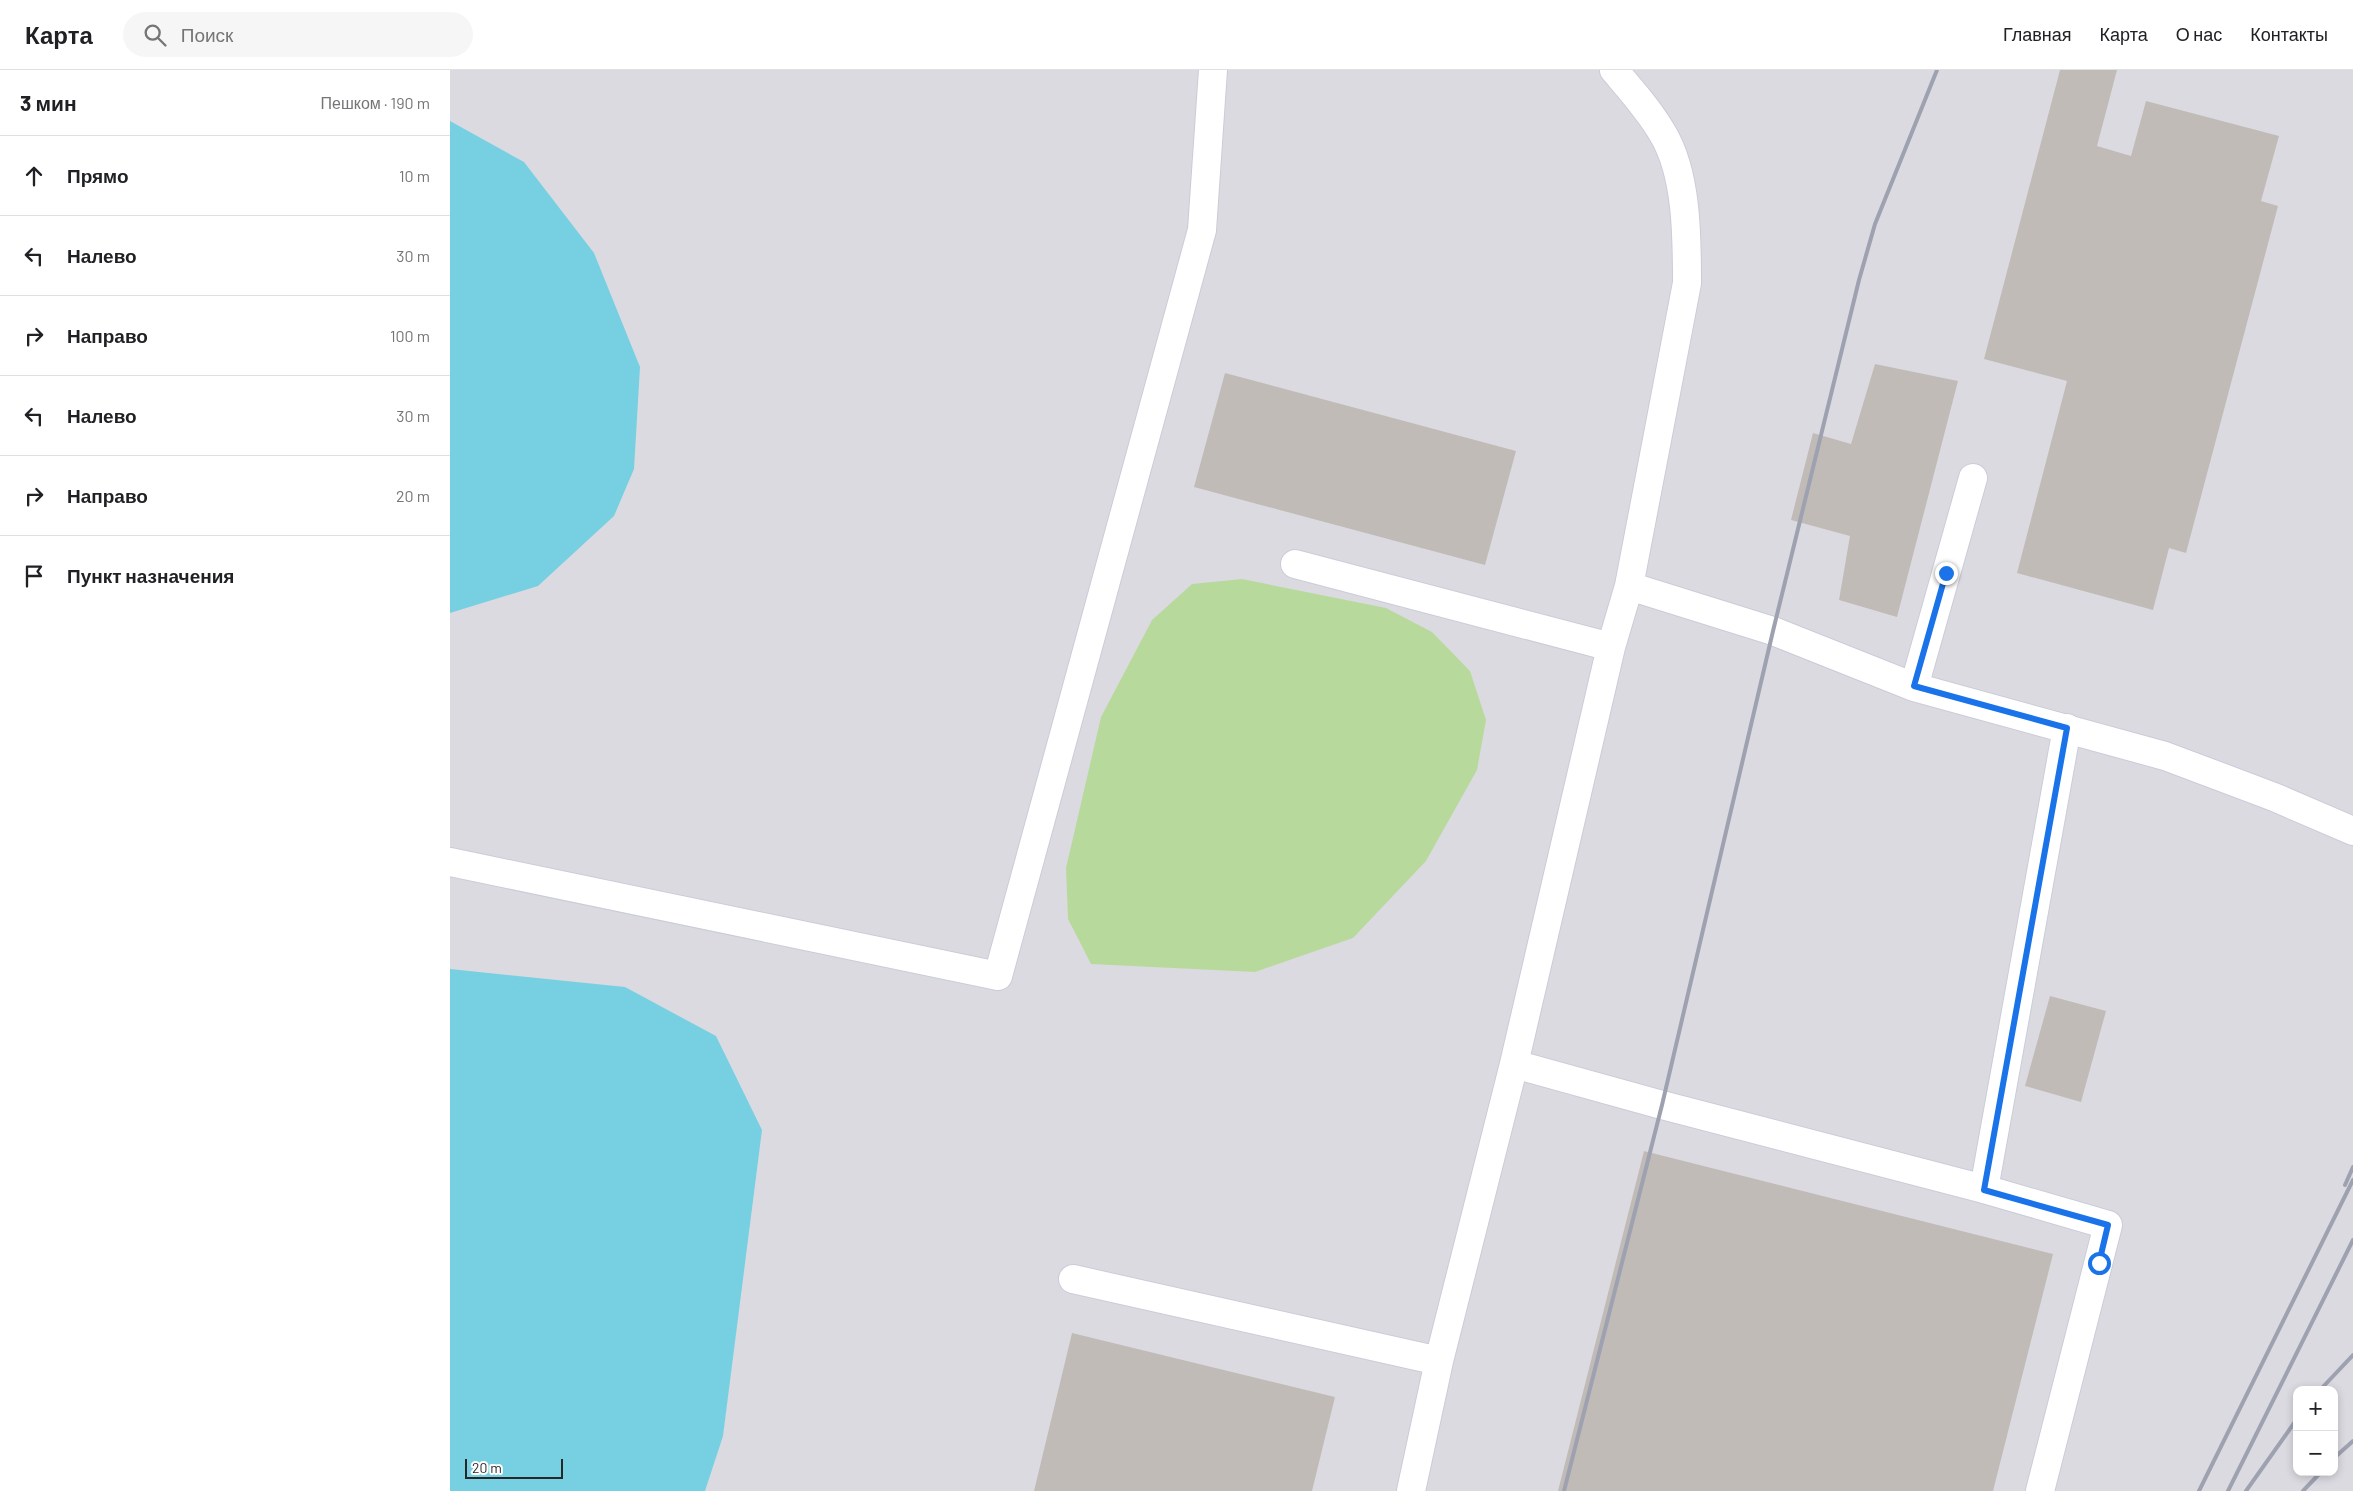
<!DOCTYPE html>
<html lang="ru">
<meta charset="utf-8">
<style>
body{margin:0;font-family:Barlow,sans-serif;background:#f6f6f6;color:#202124}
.controls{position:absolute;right:15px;bottom:15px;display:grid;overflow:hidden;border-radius:10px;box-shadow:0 2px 8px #0003}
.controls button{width:45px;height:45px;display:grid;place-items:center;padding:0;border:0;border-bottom:1px solid #e0e0e0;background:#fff;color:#202124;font:25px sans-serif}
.scale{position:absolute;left:15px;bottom:12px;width:98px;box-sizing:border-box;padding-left:5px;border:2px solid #272727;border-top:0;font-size:14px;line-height:18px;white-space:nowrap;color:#272727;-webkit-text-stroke:4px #fff;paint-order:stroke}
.stop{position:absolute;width:15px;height:15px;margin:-11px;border:4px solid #1a73e8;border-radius:50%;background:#fff}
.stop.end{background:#1a73e8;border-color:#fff;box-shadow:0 1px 5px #0008}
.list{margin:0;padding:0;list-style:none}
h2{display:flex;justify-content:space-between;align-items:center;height:65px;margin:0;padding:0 20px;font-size:21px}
h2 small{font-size:16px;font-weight:400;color:#757577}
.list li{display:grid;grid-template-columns:32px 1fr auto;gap:15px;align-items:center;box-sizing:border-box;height:80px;padding:0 20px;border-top:1px solid #e0e0e0}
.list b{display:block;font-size:19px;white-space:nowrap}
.list em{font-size:16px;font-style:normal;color:#757577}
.icon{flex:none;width:28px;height:28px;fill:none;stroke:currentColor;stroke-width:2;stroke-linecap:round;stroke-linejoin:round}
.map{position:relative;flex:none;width:1903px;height:1421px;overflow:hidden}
header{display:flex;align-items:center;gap:30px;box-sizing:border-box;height:70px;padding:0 25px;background:#fff;border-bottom:1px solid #e0e0e0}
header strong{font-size:24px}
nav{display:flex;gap:28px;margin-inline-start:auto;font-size:18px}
.search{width:350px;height:45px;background:#f6f6f6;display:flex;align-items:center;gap:12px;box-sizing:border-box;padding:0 18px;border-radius:28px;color:#757577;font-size:19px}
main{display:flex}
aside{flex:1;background:#fff}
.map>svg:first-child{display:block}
.industrial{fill:#dcdae1;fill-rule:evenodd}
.green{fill:#b7da9c}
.water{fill:#77d0e1}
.building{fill:#c1bbb7}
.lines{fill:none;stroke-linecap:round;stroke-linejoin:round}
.minor-casing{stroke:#c9cdd8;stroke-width:30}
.minor{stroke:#fff;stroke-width:28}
.rail{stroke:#9ea2b0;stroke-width:4}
.route{stroke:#1a73e8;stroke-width:6}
</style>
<header>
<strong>Карта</strong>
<div class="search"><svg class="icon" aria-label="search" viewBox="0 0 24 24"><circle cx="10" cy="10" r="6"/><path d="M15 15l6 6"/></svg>Поиск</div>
<nav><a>Главная</a><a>Карта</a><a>О нас</a><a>Контакты</a></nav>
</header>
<main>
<aside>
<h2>3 мин<small>Пешком · 190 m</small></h2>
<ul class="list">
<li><svg class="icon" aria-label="ahead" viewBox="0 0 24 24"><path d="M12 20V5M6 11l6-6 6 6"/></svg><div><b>Прямо</b></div><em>10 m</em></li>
<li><svg class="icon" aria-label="left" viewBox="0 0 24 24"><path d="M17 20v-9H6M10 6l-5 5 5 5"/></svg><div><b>Налево</b></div><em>30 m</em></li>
<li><svg class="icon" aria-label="right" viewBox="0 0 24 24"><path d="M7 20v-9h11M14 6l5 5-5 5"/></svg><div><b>Направо</b></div><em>100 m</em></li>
<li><svg class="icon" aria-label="left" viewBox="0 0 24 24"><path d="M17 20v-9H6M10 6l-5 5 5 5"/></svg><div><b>Налево</b></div><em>30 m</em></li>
<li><svg class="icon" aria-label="right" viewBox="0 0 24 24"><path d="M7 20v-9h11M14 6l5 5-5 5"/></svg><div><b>Направо</b></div><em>20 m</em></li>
<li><svg class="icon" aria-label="arrive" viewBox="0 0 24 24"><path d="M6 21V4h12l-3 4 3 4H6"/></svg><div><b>Пункт назначения</b></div></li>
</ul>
</aside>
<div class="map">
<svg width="1903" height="1421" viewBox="0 0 1903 1421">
<rect width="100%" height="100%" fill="#e9e1da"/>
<path class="industrial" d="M0,0H1903V1421H0ZM1847,1320H1884V1402H1847Z"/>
<path class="green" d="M792,509L936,538L982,562L1020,601L1036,650L1027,700L976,791L903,868L805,902L641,894L618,849L616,798L651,647L702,550L742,514Z"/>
<path class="water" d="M0,51L74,92L144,183L190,297L184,399L164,446L88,516L0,543Z
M0,899L175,917L266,966L312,1060L273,1366L255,1421H0Z"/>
<path class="building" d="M1610,0H1667L1647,76L1681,86L1696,31L1829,66L1811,131L1828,136L1736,483L1719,478L1703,540L1567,503L1617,311L1534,289Z
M1425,294L1508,311L1447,547L1389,530L1400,466L1341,450L1363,363L1401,374Z
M775,303L1066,381L1035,495L744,417Z
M1600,926L1656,941L1631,1032L1575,1016Z
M1194,1081L1603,1184L1543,1421H1108Z
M622,1263L885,1327L862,1421H584Z"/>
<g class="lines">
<g class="minor-casing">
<path id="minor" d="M845,494L1161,577
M1179,516L1323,561L1464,617L1715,686L1824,727L1903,761
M1464,617L1523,408
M0,792L548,906L752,160L763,0
M1064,994L1212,1035L1534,1119L1617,658
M1534,1119L1658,1155L1590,1421
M623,1209L989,1291
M961,1421L989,1291L1064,994L1161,577L1179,516L1237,213C1237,167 1237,104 1213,64C1200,41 1181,20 1164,0"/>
</g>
<use href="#minor" class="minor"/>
<path class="rail" d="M1895,1115L1903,1097
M1870,1320L1903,1285
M1884,1388L1903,1371
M1114,1421L1212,1035L1323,561L1409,210L1425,154L1487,0
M1749,1421L1903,1110
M1778,1421L1903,1170
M1796,1421L1847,1349
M1853,1421L1871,1402"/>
</g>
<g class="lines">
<path class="route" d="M1496,503L1464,616L1617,658L1534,1120L1658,1155L1649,1193"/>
</g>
</svg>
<div class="controls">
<button>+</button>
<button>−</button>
</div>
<div class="scale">20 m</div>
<div class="stop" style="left:1649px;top:1193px"></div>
<div class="stop end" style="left:1496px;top:503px"></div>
</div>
</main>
